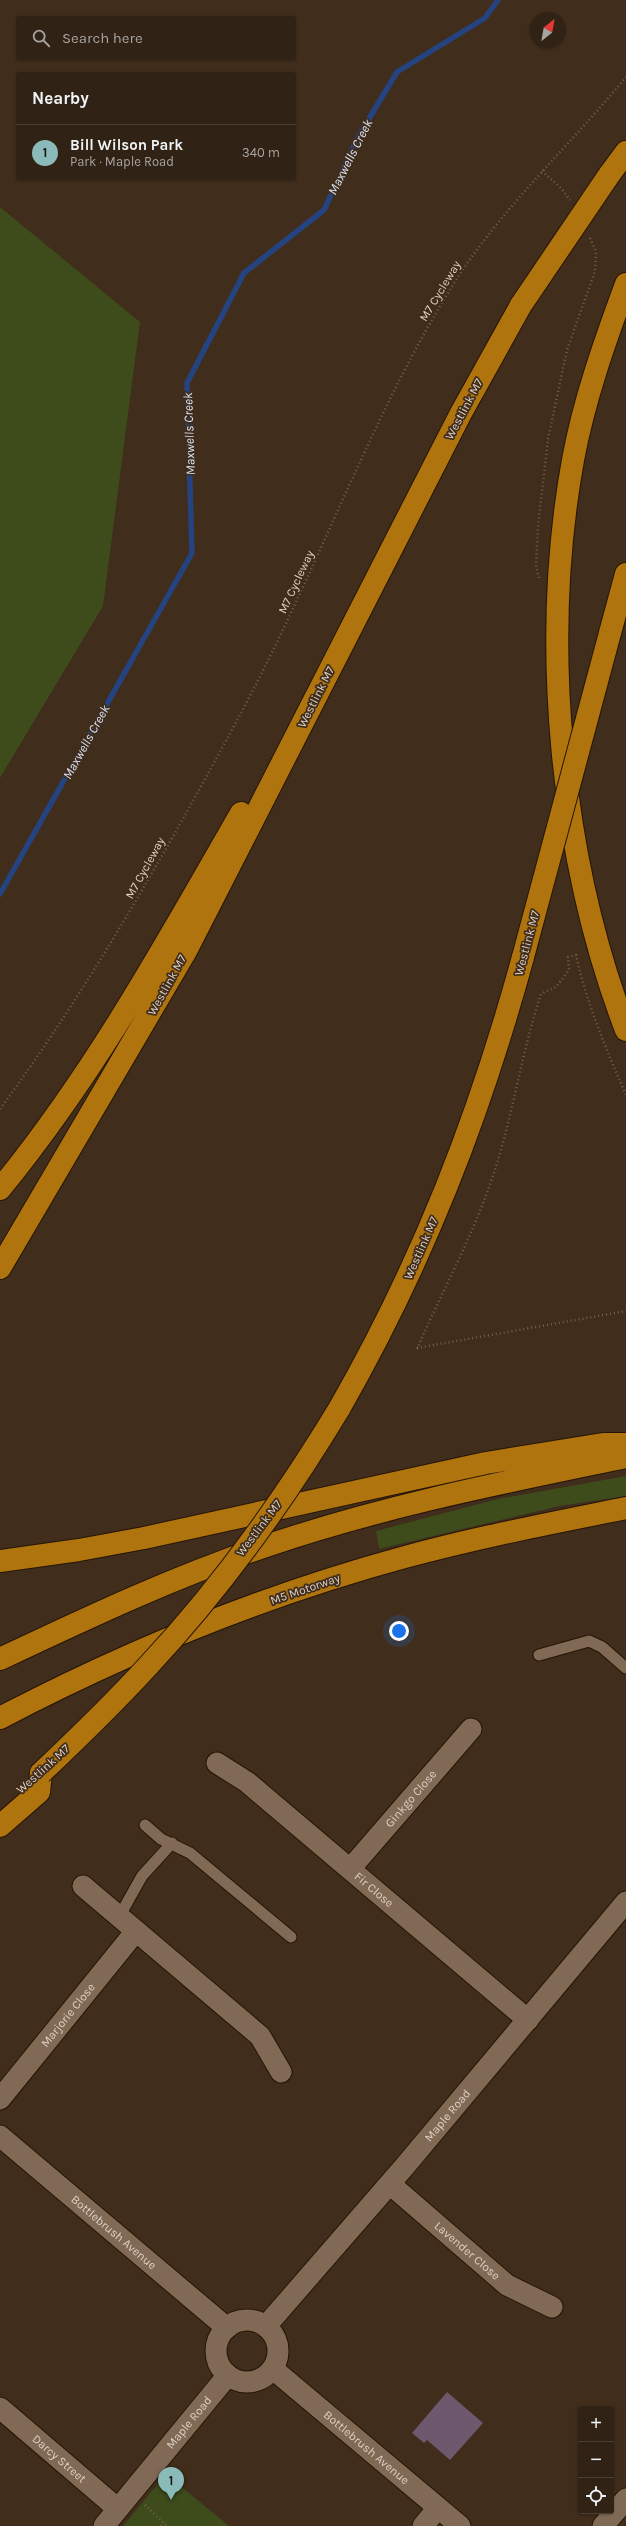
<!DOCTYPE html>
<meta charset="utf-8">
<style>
body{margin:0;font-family:Karla,sans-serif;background:#382a1d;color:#f1f3f6}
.controls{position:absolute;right:12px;bottom:12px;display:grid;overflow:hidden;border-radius:4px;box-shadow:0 1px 3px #0004}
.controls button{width:36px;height:36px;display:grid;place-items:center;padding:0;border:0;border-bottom:1px solid #4b3f34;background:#302214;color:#f1f3f6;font:20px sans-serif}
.compass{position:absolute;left:530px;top:12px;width:36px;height:36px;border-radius:50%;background:#302214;box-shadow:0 1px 3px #0004;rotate:31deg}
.you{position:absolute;left:399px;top:1631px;width:14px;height:14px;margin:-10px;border:3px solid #fff;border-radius:50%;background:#1a73e8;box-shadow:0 0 0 6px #1a73e833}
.badge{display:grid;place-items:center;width:26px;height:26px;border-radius:50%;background:#8bbbb9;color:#111;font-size:13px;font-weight:700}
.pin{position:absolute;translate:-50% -33px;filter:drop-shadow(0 1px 2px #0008)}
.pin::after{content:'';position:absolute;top:21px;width:14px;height:12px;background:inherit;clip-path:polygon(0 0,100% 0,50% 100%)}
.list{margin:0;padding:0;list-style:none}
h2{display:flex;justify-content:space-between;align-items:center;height:52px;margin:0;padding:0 16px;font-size:17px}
h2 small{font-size:13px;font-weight:400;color:#a8a4a0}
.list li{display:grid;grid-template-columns:26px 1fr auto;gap:12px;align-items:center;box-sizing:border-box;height:56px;padding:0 16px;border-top:1px solid #4b3f34}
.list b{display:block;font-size:15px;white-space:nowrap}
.list p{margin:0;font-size:13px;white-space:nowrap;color:#a8a4a0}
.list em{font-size:13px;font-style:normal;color:#a8a4a0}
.icon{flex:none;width:22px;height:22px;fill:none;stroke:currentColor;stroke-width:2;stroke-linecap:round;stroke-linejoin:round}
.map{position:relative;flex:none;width:626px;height:2526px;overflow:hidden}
.search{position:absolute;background:#302214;box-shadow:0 1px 3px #0004;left:16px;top:16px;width:280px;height:44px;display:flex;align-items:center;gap:10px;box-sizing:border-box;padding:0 14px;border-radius:4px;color:#a8a4a0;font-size:15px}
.panel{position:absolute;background:#302214;box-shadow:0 1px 3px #0004;left:16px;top:72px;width:280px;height:108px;border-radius:4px}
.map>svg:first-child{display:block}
.green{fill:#3e4b1b}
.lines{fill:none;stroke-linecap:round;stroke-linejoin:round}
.stream{stroke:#254381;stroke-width:5.5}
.building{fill:#6d586d}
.lane-casing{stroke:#261504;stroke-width:13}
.street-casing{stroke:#261504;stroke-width:23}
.highway-casing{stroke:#261504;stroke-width:24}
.path{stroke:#726151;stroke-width:2.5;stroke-dasharray:1 3;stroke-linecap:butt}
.lane{stroke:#806a56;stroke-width:11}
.street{stroke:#806a56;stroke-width:21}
.highway{stroke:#af740d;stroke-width:22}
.highway-bridge-casing{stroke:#261504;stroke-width:24;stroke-linecap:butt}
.highway-bridge{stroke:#af740d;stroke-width:22}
.labels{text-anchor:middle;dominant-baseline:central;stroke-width:3.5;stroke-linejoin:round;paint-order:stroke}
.street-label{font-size:12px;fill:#ddd0c5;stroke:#402d1b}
.water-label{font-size:13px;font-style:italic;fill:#d8e2f5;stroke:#402d1b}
</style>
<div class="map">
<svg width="626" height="2526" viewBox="0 0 626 2526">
<rect width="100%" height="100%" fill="#402d1b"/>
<path class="green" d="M0,207L140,322L103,606L0,778Z
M626,1476V1496L559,1506L379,1549L376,1531L498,1499Z
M166,2474L229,2526H123Z"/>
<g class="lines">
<path class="stream" d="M0,894L192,553L187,383L244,273L324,210L358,137L397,72L485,18L498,0"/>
</g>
<path class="building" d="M447,2392L483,2423L450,2460L427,2440L424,2443L412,2433Z"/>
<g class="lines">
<g class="lane-casing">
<path id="lane" d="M539,1655L589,1641L602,1647L626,1668
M145,1825L161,1839L190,1853L291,1937
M119,1917L142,1876L172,1843"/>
</g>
<g class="street-casing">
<g id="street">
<path id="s1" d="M217,1763L247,1782L528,2020"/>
<path id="s2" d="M350,1869L471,1729"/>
<path d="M83,1886L260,2036L281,2072"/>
<path id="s3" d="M0,2099L136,1931"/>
<path id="s4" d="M0,2136L227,2328"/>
<path id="s5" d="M390,2184L507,2285L552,2307"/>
<circle cx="247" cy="2351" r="31"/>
<path id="s6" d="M266,2326L405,2166L626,1902"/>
<path id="s7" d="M273,2369L460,2526"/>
<path id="s8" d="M0,2408L118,2509"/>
<path id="s9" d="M104,2526L228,2375"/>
<path d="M423,2526L438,2508"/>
<path d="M603,2526L626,2499"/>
</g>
</g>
<g class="highway-casing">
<path id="highway" d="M609,175L626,152
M626,284C605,341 584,400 573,460C540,641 560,858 626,1030
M610,633L626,574
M0,1189C95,1073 167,942 241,813
M0,1268L186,951L461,413L521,305
M339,1409C422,1264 479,1118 523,957
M0,1561L79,1550L144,1538L486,1463L603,1444H626
M0,1659C89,1617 178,1575 272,1544C388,1505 506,1482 626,1457
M0,1718C128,1651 265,1595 405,1557C478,1537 552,1523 626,1508
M0,1826L39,1792L41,1773"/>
</g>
<path class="path" d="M542,171L562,189L570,200
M539,578L536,567L538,527L548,439L567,350L595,271L596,252L590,238
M0,1109C70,1014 130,913 188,810C222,748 257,686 287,621C340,510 386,393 451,288C500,209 568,148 626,77
M417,1348L626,1311
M417,1349C440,1296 470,1241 489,1187C512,1124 520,1057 541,994L556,987L569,970L568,957L576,955C587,1004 606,1049 626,1095
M145,2505L167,2526
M161,2526L163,2522"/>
<use href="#lane" class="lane"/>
<use href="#street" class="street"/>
<use href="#highway" class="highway"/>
<g class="highway-bridge-casing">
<path id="highway-bridge" d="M521,305L609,175
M523,957L610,633
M41,1773C78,1738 114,1703 148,1666C221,1588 284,1500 339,1409"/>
</g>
<use href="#highway-bridge" class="highway-bridge"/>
</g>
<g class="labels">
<g class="street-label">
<text transform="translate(440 291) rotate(-59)">M7 Cycleway</text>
<text transform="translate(464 409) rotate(-62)">Westlink M7</text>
<text transform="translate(296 582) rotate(-65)">M7 Cycleway</text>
<text transform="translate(316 697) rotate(-63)">Westlink M7</text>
<text transform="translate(145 868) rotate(-61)">M7 Cycleway</text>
<text transform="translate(527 943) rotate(-75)">Westlink M7</text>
<text transform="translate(167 985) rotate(-61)">Westlink M7</text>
<text transform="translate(421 1248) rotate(-66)">Westlink M7</text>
<text transform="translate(259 1528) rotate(-53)">Westlink M7</text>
<text transform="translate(305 1589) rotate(-19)">M5 Motorway</text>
<text transform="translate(43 1769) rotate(-42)">Westlink M7</text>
<text stroke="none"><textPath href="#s2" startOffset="93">Ginkgo Close</textPath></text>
<text stroke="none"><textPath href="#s1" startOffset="202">Fir Close</textPath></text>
<text stroke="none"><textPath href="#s3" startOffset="108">Marjorie Close</textPath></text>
<text stroke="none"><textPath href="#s6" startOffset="278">Maple Road</textPath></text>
<text stroke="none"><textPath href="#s4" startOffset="149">Bottlebrush Avenue</textPath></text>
<text stroke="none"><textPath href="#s5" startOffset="102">Lavender Close</textPath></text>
<text stroke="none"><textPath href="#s9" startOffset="134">Maple Road</textPath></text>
<text stroke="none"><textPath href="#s7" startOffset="122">Bottlebrush Avenue</textPath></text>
<text stroke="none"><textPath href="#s8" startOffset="78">Darcy Street</textPath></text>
</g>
<g class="water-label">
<text transform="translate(350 157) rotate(-63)">Maxwells Creek</text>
<text transform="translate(189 434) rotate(-92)">Maxwells Creek</text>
<text transform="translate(86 742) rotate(-61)">Maxwells Creek</text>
</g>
</g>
</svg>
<div class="controls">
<button>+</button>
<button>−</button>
<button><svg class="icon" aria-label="locate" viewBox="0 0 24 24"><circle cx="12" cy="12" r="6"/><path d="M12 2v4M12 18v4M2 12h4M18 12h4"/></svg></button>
</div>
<svg class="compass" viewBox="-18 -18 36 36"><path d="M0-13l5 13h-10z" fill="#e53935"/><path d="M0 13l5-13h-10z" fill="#a8a4a0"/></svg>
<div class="you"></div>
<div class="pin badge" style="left:171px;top:2500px">1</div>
<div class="search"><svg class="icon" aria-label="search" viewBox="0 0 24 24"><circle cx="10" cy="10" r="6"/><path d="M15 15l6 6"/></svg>Search here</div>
<section class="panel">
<h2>Nearby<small></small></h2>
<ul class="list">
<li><span class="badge">1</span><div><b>Bill Wilson Park</b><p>Park · Maple Road</p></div><em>340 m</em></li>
</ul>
</section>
</div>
